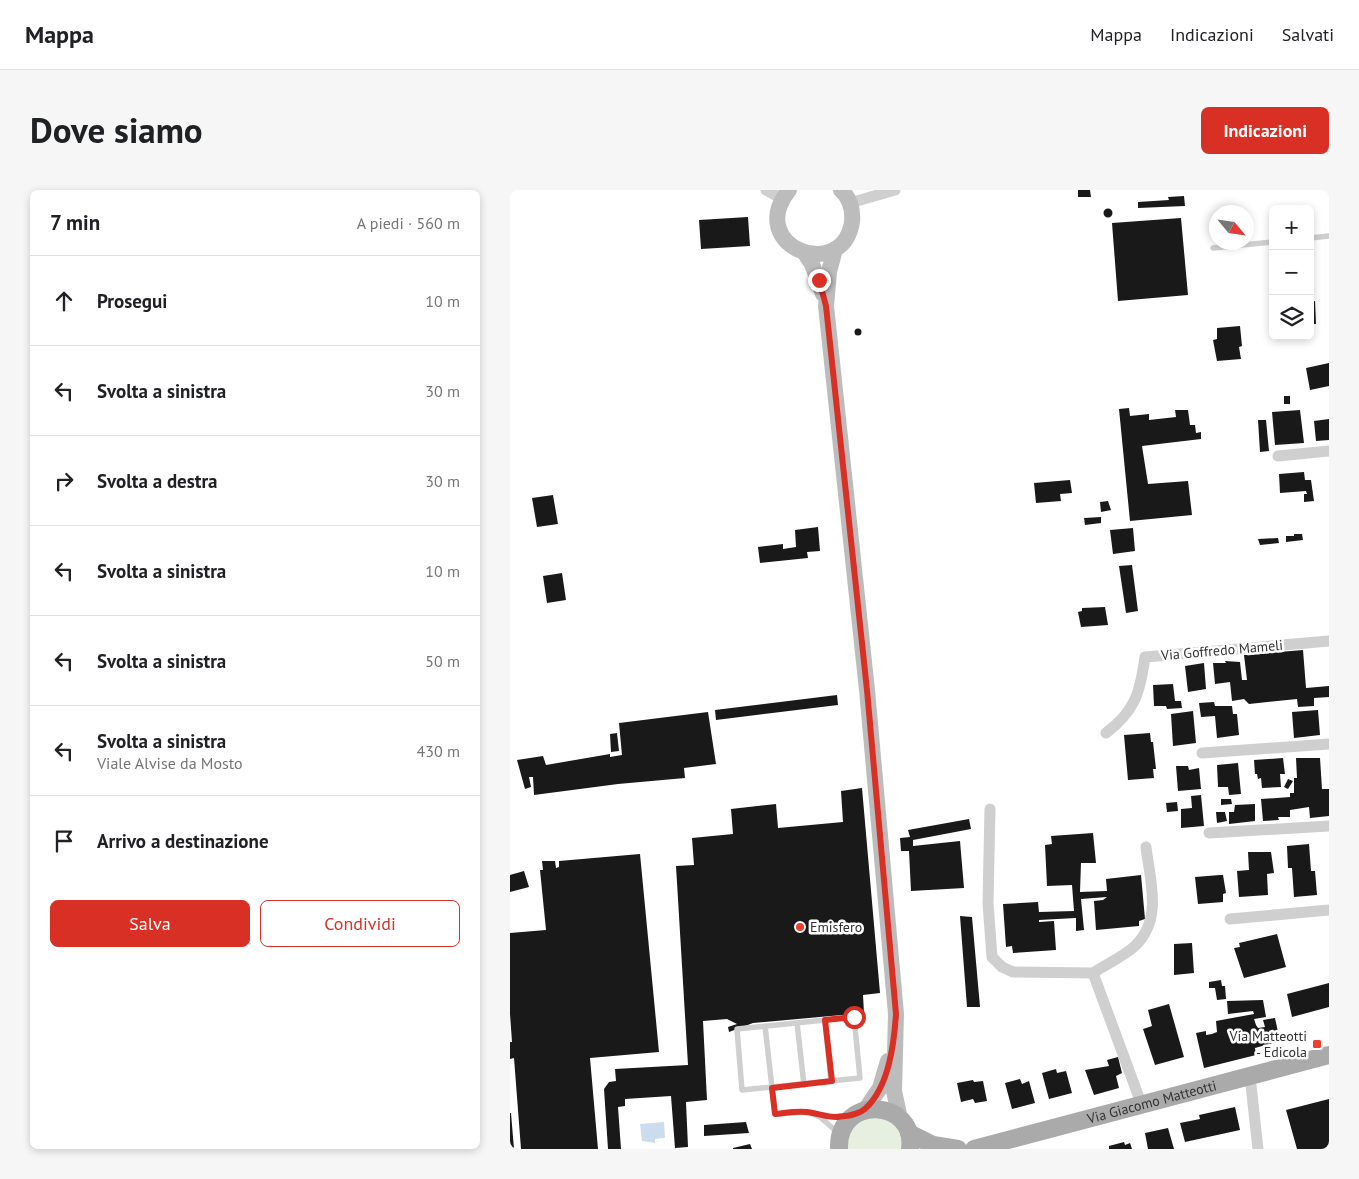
<!DOCTYPE html>
<html lang="it">
<meta charset="utf-8">
<style>
body{margin:0;font-family:"PT Sans",sans-serif;background:#f6f6f6;color:#202124}
.controls{position:absolute;right:15px;top:15px;display:grid;overflow:hidden;border-radius:8px;box-shadow:0 2px 8px #0003}
.controls button{width:45px;height:45px;display:grid;place-items:center;padding:0;border:0;border-bottom:1px solid #e0e0e0;background:#fff;color:#202124;font:25px sans-serif}
.compass{position:absolute;left:699px;top:15px;width:45px;height:45px;border-radius:50%;background:#fff;box-shadow:0 2px 8px #0003;rotate:119deg}
.stop{position:absolute;width:15px;height:15px;margin:-11px;border:4px solid #d93025;border-radius:50%;background:#fff}
.stop.end{background:#d93025;border-color:#fff;box-shadow:0 1px 5px #0008}
.list{margin:0;padding:0;list-style:none}
h2{display:flex;justify-content:space-between;align-items:center;height:65px;margin:0;padding:0 20px;font-size:21px}
h2 small{font-size:16px;font-weight:400;color:#757577}
.list li{display:grid;grid-template-columns:32px 1fr auto;gap:15px;align-items:center;box-sizing:border-box;height:90px;padding:0 20px;border-top:1px solid #e0e0e0}
.list b{display:block;font-size:19px;white-space:nowrap}
.list p{margin:0;font-size:16px;white-space:nowrap;color:#757577}
.list em{font-size:16px;font-style:normal;color:#757577}
.actions{display:flex;gap:10px;padding:15px 20px}
.actions a{flex:1;padding:11px 0;border:1px solid #d93025;border-radius:8px;text-align:center;font-size:18px;color:#d93025}
.actions .main{background:#d93025;color:#fff}
.icon{flex:none;width:28px;height:28px;fill:none;stroke:currentColor;stroke-width:2;stroke-linecap:round;stroke-linejoin:round}
.map{position:relative;flex:none;width:819px;height:959px;overflow:hidden;border-radius:8px}
header{display:flex;align-items:center;gap:30px;box-sizing:border-box;height:70px;padding:0 25px;background:#fff;border-bottom:1px solid #e0e0e0}
header strong{font-size:24px}
nav{display:flex;gap:28px;margin-inline-start:auto;font-size:18px}
.intro{display:flex;align-items:center;justify-content:space-between;box-sizing:border-box;height:120px;padding:0 30px}
h1{margin:0;font-size:35px}
.button{padding:12px 22px;border-radius:8px;background:#d93025;color:#fff;font-size:18px;font-weight:700}
main{display:flex;gap:30px;padding:0 30px}
aside{flex:1;background:#fff;border-radius:8px;box-shadow:0 2px 8px #0003}
.map>svg:first-child{display:block}
.grass{fill:#e6efe0}
.water{fill:#ccdcef}
.building{fill:#191919}
.lines{fill:none;stroke-linecap:round;stroke-linejoin:round}
.service{stroke:#cfcfcf;stroke-width:5.5}
.minor{stroke:#cfcfcf;stroke-width:11}
.secondary{stroke:#bcbcbc;stroke-width:16}
.primary{stroke:#aaa;stroke-width:18}
.route{stroke:#d93025;stroke-width:6}
.poi-dot{fill:#f03e2d;stroke:#fff;stroke-width:2}
.labels{text-anchor:middle;dominant-baseline:central;stroke-width:5;stroke-linejoin:round;paint-order:stroke}
.street-label{font-size:14px;fill:#323232;stroke:#fff}
.poi-label{font-size:14px;fill:#323232;stroke:#fff;text-anchor:start}
</style>
<header>
<strong>Mappa</strong>
<nav><a>Mappa</a><a>Indicazioni</a><a>Salvati</a></nav>
</header>
<div class="intro"><h1>Dove siamo</h1><a class="button">Indicazioni</a></div>
<main>
<aside>
<h2>7 min<small>A piedi · 560 m</small></h2>
<ul class="list">
<li><svg class="icon" aria-label="ahead" viewBox="0 0 24 24"><path d="M12 20V5M6 11l6-6 6 6"/></svg><div><b>Prosegui</b></div><em>10 m</em></li>
<li><svg class="icon" aria-label="left" viewBox="0 0 24 24"><path d="M17 20v-9H6M10 6l-5 5 5 5"/></svg><div><b>Svolta a sinistra</b></div><em>30 m</em></li>
<li><svg class="icon" aria-label="right" viewBox="0 0 24 24"><path d="M7 20v-9h11M14 6l5 5-5 5"/></svg><div><b>Svolta a destra</b></div><em>30 m</em></li>
<li><svg class="icon" aria-label="left" viewBox="0 0 24 24"><path d="M17 20v-9H6M10 6l-5 5 5 5"/></svg><div><b>Svolta a sinistra</b></div><em>10 m</em></li>
<li><svg class="icon" aria-label="left" viewBox="0 0 24 24"><path d="M17 20v-9H6M10 6l-5 5 5 5"/></svg><div><b>Svolta a sinistra</b></div><em>50 m</em></li>
<li><svg class="icon" aria-label="left" viewBox="0 0 24 24"><path d="M17 20v-9H6M10 6l-5 5 5 5"/></svg><div><b>Svolta a sinistra</b><p>Viale Alvise da Mosto</p></div><em>430 m</em></li>
<li><svg class="icon" aria-label="arrive" viewBox="0 0 24 24"><path d="M6 21V4h12l-3 4 3 4H6"/></svg><div><b>Arrivo a destinazione</b></div></li>
</ul>
<div class="actions"><a class="main">Salva</a><a>Condividi</a></div>
</aside>
<div class="map">
<svg width="819" height="959" viewBox="0 0 819 959">
<rect width="100%" height="100%" fill="#fff"/>
<path class="grass" d="M363,925C385,931 392,936 393,959H337C340,936 342,935 363,925Z"/>
<path class="water" d="M154,932L155,948L145,949V953L132,951L130,934Z"/>
<path class="building" d="M568,0H580L581,7H568Z
M674,6L675,16L628,18V12L659,10L658,7Z
M593.5 23a4.5 4.5 0 1 1 9 0a4.5 4.5 0 1 1-9 0Z
M238,27L240,56L191,59L189,30Z
M671,28L678,105L608,111L602,33Z
M805,111L806,134H800V112Z
M730,136L732,156L729,157L731,169L707,171L703,150L707,149V138Z
M344.5 142a3.5 3.5 0 1 1 7 0a3.5 3.5 0 1 1-7 0Z
M819,173V196L800,200L796,178Z
M774,206H780V214H774Z
M619,218L620,226L639,224V230L666,227L665,220H678L680,235H685L686,243L691,242V249L632,256L638,294L678,291L682,325L620,331L609,219Z
M790,220L794,253L765,255L762,222Z
M819,229V250L806,251L804,231Z
M748,230H756L759,261L750,262Z
M794,282L795,290H801L804,311L794,312V304H797L796,301L770,303L769,284Z
M560,290L562,303L550,304L551,311L526,313L524,293Z
M43,305L48,334L27,337L22,308Z
M598,311L601,320L591,322L590,312Z
M591,327V333L575,335L574,328Z
M308,337L310,361L297,362L298,368L250,373L248,357L273,354V359L286,357L285,340Z
M623,338L625,361L603,364L600,340Z
M784,344H792L793,350L776,352V346H784Z
M768,348L769,353L750,355L748,349Z
M622,375L628,421L616,423L609,376Z
M52,383L56,410L37,413L33,386Z
M595,417L598,435L571,437L568,422L572,421V418Z
M793,460L796,498L819,496V507L804,508V516L788,517L787,509L739,514L734,509L722,511L720,492L705,494L703,473H716L715,471L730,472L732,490H737L734,465Z
M694,473L696,499L678,502L675,476Z
M663,494L665,511H671L672,518L657,519L656,516H644L643,495Z
M327,505L328,515L206,530L205,520Z
M704,512L705,516H722L723,524H727L729,545L707,548L705,526L691,527L689,513Z
M808,520L810,545L784,548L782,522Z
M683,521L686,553L663,556L661,524Z
M198,522L206,574L174,578L175,588L108,594L24,605L23,587H19L21,597L15,599L7,570L33,566L36,575L100,564V567L112,565L109,533Z
M107,543L109,561L101,562L100,544Z
M640,543L641,552H643L646,579H643L644,588L618,590L614,545Z
M773,568L775,584H770L771,597L752,598L751,588L748,589L747,584H745L744,570Z
M786,568H810L812,599H819V626L800,628L799,617L780,620V627H768L769,630L753,631L751,609L780,607V603H784V588H787Z
M728,573L731,604L719,605L718,597H708L707,575Z
M666,576H678L679,580L689,578L691,599L668,601Z
M778,589L783,591L778,599L774,597Z
M352,598L370,803L353,805L354,823L243,833L219,842L218,837L227,834L217,829L193,831L197,910L176,912L178,957L165,958L161,906L115,909V916L108,917L111,959H98L94,899L99,892L106,891L105,879L178,875L166,676L184,675L182,648L223,644L221,619L266,614L268,638L333,632L331,601Z
M691,605L694,636L671,638V619L682,618L681,606Z
M711,609H721L722,614L711,615Z
M667,612L668,621L657,622L656,613Z
M745,614V631L719,634V622H724L725,615Z
M706,622H715L717,631L707,633Z
M459,629L461,639L403,650V656L450,651L454,698L401,701L399,661H391L390,648L400,647L398,640Z
M583,643L586,673H571L570,702L597,701L596,689L631,685L635,729L629,731V736L586,740L584,711L593,710L597,707L571,709L574,740L566,741V728L529,730V732L544,731L546,760L503,763L502,756L496,757L493,714L528,712L529,722L564,721L562,695L537,696L535,655L542,654L541,646Z
M799,654L801,681H805L807,705L784,707L782,678H778L777,656Z
M738,662H761L764,683L757,684L758,705L729,707L727,681L739,680Z
M130,664L149,862L80,868L88,959H11L4,868L0,869V852H2L0,824V743L36,740L30,680H33L32,671H45L46,678L49,677V671Z
M14,681L19,697L0,702V685Z
M710,685H713L716,703L713,704V712L688,714L685,687Z
M450,726L462,727L470,817H457Z
M767,744L776,777L734,788L724,758L730,757L729,753Z
M682,753L684,783L664,785V754Z
M711,790L712,796H715L716,809L707,810L705,798H699V792Z
M819,793V817L782,827L777,804Z
M753,810L756,827L744,829L746,835L748,838L755,837L753,830L765,828L770,851L745,858L746,865L694,878L686,843L696,841V845L702,844L707,842L706,831L744,824L743,821L718,824L717,811Z
M659,814L674,867L645,875L633,839L642,836L638,820Z
M608,867L612,883L606,886L609,898L584,905L575,880L599,876L597,870Z
M546,879L547,883L556,881L562,903L539,909L532,883Z
M510,889L512,894L519,891L525,913L502,919L495,893Z
M463,890L464,892L473,891L477,911L465,913L463,909L451,912L447,893Z
M819,909V959H787L776,920Z
M725,917L730,940L675,952L670,933L690,929L689,925Z
M0,923H1L4,959H0Z
M236,932L239,943L194,946V935Z
M658,938L664,959H638L635,943Z
M614,952L615,955L620,953L622,959H599V956Z
M240,954L242,959H223V958Z"/>
<g class="lines">
<path class="service" d="M800,48L819,46
M703,58L763,52
M344,827L350,888L232,900L227,839Z
M315,830L321,891
M287,833L294,895
M255,836L265,924L298,922L310,927L337,926
M310,927L325,940L327,945"/>
<path class="minor" d="M256,0L272,9
M340,13L385,0
M768,266L819,261
M596,543C625,521 630,503 635,467L819,451
M692,563L819,554
M480,619L478,713L482,767L492,777L503,782L583,783
M699,643L819,636
M720,729L819,720
M740,886L748,959
M631,913L583,783C596,774 613,767 625,756C653,729 640,691 636,657"/>
<path class="secondary" d="M279,0C234,56 332,94 342,32C343,20 340,8 331,0
M325,59L319,82L316,116L357,500L386,824L384,901L390,929
M294,62L302,74L313,104
M355,920L370,898L378,871"/>
<g class="primary">
<path d="M399,943L423,955L448,959"/>
<path d="M329,959C327,903 407,909 400,959"/>
<path id="s1" d="M464,959L819,865"/>
</g>
</g>
<g class="lines">
<path class="route" d="M309,90L316,116L357,500L386,824C384,854 379,896 356,918C349,925 336,926 327,927C315,927 307,923 296,922C286,921 275,923 265,924L262,898L322,891L315,830L344,827"/>
</g>
<g class="poi-dot">
<circle cx="290" cy="737" r="5"/>
<rect x="802" y="849" width="10" height="10" rx="2.5"/>
</g>
<g class="labels">
<g class="street-label">
<text transform="translate(712 460) rotate(-5)">Via Goffredo Mameli</text>
<text stroke="none"><textPath href="#s1" startOffset="184">Via Giacomo Matteotti</textPath></text>
</g>
<g class="poi-label">
<text x="300" y="737">Emisfero</text>
<text x="797" y="846" text-anchor="end">Via Matteotti<tspan x="797" dy="16">- Edicola</tspan></text>
</g>
</g>
</svg>
<div class="controls">
<button>+</button>
<button>−</button>
<button><svg class="icon" aria-label="layers" viewBox="0 0 24 24"><path d="M12 4l9 5-9 5-9-5zM3 14l9 5 9-5"/></svg></button>
</div>
<svg class="compass" viewBox="-18 -18 36 36"><path d="M0-13l5 13h-10z" fill="#e53935"/><path d="M0 13l5-13h-10z" fill="#757577"/></svg>
<div class="stop" style="left:344px;top:827px"></div>
<div class="stop end" style="left:309px;top:90px"></div>
</div>
</main>
